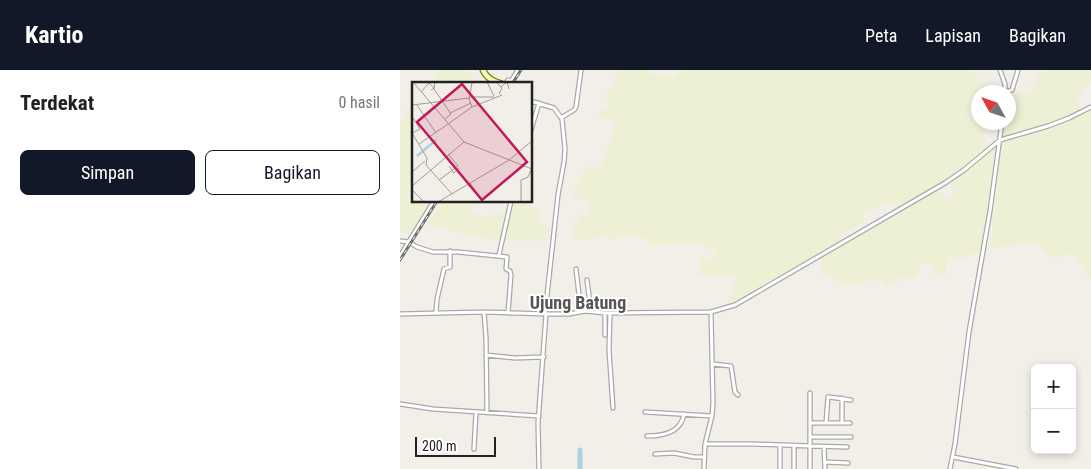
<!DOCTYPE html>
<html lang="id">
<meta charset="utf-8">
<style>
body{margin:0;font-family:"Roboto Condensed",sans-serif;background:#f2f2f2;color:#202124}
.controls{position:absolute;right:15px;bottom:15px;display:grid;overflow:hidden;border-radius:8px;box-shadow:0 2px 8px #0003}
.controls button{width:45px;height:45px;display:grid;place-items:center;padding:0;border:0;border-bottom:1px solid #e0e0e0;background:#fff;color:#202124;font:25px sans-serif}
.compass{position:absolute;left:571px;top:15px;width:45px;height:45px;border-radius:50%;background:#fff;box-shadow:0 2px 8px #0003;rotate:310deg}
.scale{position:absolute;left:15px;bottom:12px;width:81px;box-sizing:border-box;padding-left:5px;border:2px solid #222;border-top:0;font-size:14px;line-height:18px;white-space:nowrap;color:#222;-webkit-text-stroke:4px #fff;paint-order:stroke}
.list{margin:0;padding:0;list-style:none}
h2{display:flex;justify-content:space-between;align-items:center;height:65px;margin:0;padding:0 20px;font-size:21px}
h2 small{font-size:16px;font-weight:400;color:#757577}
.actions{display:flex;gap:10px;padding:15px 20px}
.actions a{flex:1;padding:11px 0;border:1px solid #111827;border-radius:8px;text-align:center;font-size:18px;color:#111827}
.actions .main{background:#111827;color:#fff}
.map{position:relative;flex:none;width:691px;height:399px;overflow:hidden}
header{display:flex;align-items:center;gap:30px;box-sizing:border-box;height:70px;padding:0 25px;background:#111827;color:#fff}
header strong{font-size:24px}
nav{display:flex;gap:28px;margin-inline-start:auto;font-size:18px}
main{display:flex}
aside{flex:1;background:#fff}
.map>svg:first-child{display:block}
.farmland{fill:#eef0d5}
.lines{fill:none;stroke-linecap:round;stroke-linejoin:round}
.river{stroke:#aad3df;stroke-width:5}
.street-casing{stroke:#a9a9a9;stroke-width:5.5}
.secondary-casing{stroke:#707d05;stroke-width:7}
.street{stroke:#fff;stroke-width:3}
.secondary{stroke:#f7fabf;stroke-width:4.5}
.rail-casing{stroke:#707070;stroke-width:3}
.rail{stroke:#fff;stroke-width:1;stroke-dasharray:4;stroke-linecap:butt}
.labels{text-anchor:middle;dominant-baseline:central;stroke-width:4;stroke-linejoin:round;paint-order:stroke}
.quarter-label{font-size:18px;font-weight:bold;fill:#555;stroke:#fff}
.inset-river{fill:none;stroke:#aad3df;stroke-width:2.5}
.inset-road{fill:none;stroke:#9f9d99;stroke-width:1}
.view{fill:#c2185b;fill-opacity:0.15;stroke:#c2185b;stroke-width:2.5}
.inset-edge{fill:none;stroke:#222;stroke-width:2.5}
</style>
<header>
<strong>Kartio</strong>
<nav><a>Peta</a><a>Lapisan</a><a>Bagikan</a></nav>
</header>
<main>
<aside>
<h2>Terdekat<small>0 hasil</small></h2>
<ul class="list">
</ul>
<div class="actions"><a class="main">Simpan</a><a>Bagikan</a></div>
</aside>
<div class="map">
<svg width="691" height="399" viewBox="0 0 691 399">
<rect width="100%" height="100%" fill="#f2efe9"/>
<path class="farmland" d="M38,0H68L76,11L74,14L66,13L65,14H31Z
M219,0H250L249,4L273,8L281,0H571V2L592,22H578V52L599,53L598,63L592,57L582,65L590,76L562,99L538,115L496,140L492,132L463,143L464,152L441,165L444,170L330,234L328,233L336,207L313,206L312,207L298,205L301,189L313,190L316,179L304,177L303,172L253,176L249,174L248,169L230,166H221L212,170L201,165L197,169L189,168L183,170L173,167L175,153L182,145L186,146L191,141L189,132L171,125L188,95L201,98L209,74L215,50L198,47L201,41L205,40L209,34L205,26L210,19Z
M646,0H691V14L682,18L683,24L678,27L681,39L669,46L635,59L602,67L603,53L608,52L609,30H613L614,24L627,22L636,13V6Z
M6,38H14V131H31L10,164L0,163V50L4,49Z
M691,39V208L690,209L674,183L651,188L634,173L590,178L602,73L642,60L673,48Z
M596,77L580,184H565V190L547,188L545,207L537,205L528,192L520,194L517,208L499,207L493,216L488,217L478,209L443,216L423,202L420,188L538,119L547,129L555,121L548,113L566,101Z
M42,131L69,132L72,140L83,148L96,145L118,131H125L140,142L138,146L142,149V158L150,159L148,170L128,172L125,171L99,170L66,165L28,154Z"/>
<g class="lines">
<path class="river" d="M180,399V380"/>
<g class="street-casing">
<path id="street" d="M600,0L605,14V22
M105,14L108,10L111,11L118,0
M605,22L612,20L618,0
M131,33L134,32L154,38L162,49L165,79L164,92L158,125L145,244
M161,48L174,40L176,37L181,0
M131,60L139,33
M0,171L9,172L17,177L33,182H58L107,187L106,199L110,201L111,205L108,243
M99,185L111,131
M0,186L34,131
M176,199L180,233L184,235L185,241
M187,210L191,241
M84,242L86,268L87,342
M311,242L335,235L545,113L564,100L600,70L648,56L669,48L691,37
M36,243L37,229L44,199L50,197V181
M205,243V265
M210,243L209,280L213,338
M0,244L84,242L146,244H169L185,241L205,243L311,242L313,333L312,346L305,374L304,399
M86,285L115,288L144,287
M313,294L331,296L335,322L338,325
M410,323V376L447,377
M0,334L33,339L139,346
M245,342L312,346
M410,353H450
M426,353L428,327H429L451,330
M442,353V328
M247,366C263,366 281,363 284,344
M410,367H451
M305,374H353L410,376V399
M380,376V399
M394,376V399
M424,377L425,399
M74,379L76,342
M255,384L274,383L294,387H303
M553,387L616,399
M425,392L448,393
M139,399L138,353L146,244
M550,399L555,374L569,262L590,141L602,52"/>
</g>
<g class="secondary-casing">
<path id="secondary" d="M83,0C87,9 94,11 102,14"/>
</g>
<use href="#street" class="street"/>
<use href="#secondary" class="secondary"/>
<g class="rail-casing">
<path id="rail" d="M112,14L121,0
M0,190L37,131"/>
</g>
<use href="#rail" class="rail"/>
</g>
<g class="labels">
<g class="quarter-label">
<text x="178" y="232">Ujung Batung</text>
</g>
</g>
<g transform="translate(12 12)">
<rect width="120" height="120" fill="#f2efe9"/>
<path class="inset-river" d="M5,74L24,58"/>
<path class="inset-road" d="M23,0L22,7L39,32L33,37M55,0H75M75,0L82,14M84,0L90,6L87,12M89,5L95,0L97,7M9,10L17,1L22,6L19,8M58,15H82M0,23L57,16M5,23L24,51M60,25L57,17L60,1M38,31L59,21M36,42L60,25L90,13M0,51L15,76L14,83L40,112M0,51L8,47L1,36M52,60L120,87M7,62L36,42M37,84L42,91L47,86M0,90L13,79M27,98L46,84L36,72M58,101L70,120M0,104L52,60L1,0M0,108L12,120M26,120L97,78L120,59M109,120V98L116,95L120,86"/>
<path class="view" d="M50,2L115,80L70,118L5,40Z"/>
<rect width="120" height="120" class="inset-edge"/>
</g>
</svg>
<div class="controls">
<button>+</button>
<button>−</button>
</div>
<svg class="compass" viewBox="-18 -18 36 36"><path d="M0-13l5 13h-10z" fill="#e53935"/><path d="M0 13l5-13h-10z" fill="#757577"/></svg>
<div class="scale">200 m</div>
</div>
</main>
